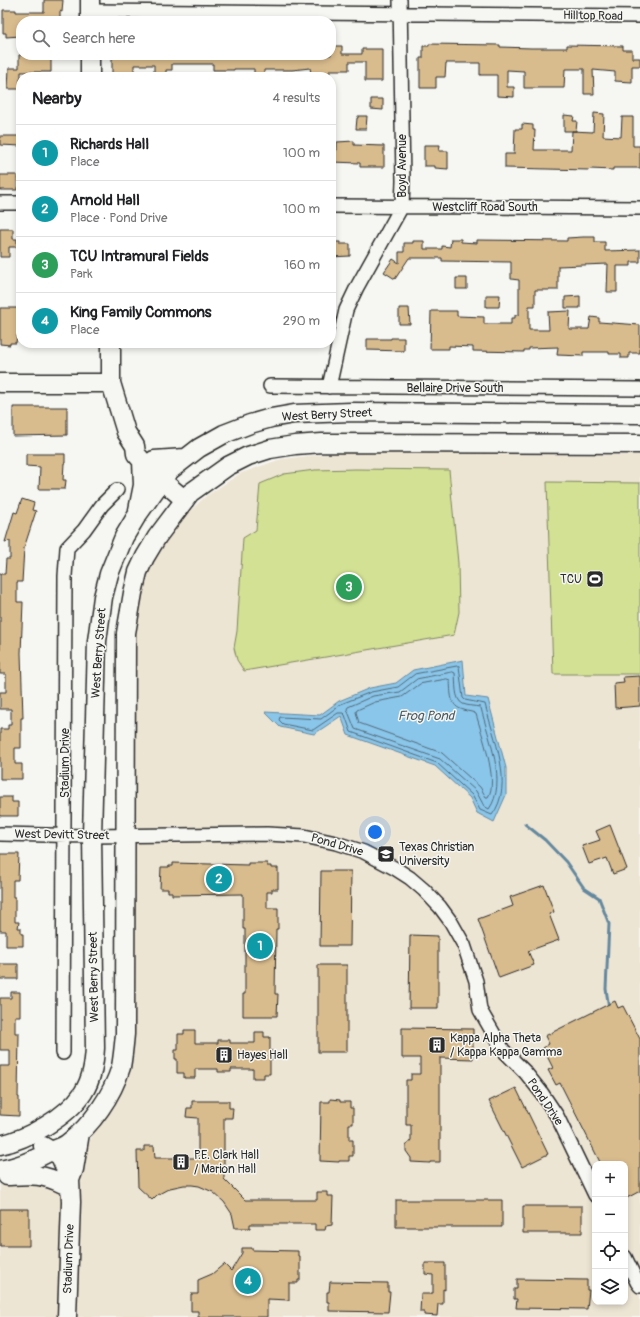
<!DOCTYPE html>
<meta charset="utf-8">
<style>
body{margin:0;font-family:Pangolin,sans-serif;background:#f2f2f2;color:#202124}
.controls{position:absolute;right:12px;bottom:12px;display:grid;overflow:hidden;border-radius:8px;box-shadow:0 2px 6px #0003}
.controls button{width:36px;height:36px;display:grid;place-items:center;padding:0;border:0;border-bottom:1px solid #e0e0e0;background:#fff;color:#202124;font:20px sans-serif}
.you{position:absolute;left:375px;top:832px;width:14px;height:14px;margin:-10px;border:3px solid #fff;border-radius:50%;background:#1a73e8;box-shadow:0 0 0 6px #1a73e833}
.badge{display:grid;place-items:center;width:26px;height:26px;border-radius:50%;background:#0b8043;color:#fff;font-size:13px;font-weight:700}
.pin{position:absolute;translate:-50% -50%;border:2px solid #fff;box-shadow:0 1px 4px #0006}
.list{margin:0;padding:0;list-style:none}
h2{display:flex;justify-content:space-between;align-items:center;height:52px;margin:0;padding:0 16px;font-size:17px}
h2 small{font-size:13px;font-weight:400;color:#757577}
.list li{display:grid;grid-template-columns:26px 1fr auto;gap:12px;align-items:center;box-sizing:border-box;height:56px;padding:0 16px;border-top:1px solid #e0e0e0}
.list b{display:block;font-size:15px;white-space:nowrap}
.list p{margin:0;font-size:13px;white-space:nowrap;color:#757577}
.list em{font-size:13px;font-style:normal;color:#757577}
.icon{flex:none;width:22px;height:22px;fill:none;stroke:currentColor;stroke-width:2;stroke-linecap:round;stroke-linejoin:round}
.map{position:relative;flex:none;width:640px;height:1317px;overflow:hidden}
.search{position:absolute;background:#fff;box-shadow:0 2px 6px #0003;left:16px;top:16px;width:320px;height:44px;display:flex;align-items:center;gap:10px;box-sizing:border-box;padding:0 14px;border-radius:16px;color:#757577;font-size:15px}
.panel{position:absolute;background:#fff;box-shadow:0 2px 6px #0003;left:16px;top:72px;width:320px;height:276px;border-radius:16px}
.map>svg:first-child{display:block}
.built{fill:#ede5d4;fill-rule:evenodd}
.green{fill:#d3e194;stroke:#7f8660}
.water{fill:#8ac6ea;stroke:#64889e}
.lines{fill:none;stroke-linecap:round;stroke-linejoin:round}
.shore{stroke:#516977;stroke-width:1}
.stream{stroke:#64889e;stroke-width:3}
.building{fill:#d9bc8d;stroke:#2b2b2b}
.street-casing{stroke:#2b2b2b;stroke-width:16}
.secondary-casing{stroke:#2b2b2b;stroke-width:21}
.street{stroke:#f6f6f2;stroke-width:13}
.secondary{stroke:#f6f6f2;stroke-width:18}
.labels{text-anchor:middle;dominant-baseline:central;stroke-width:3;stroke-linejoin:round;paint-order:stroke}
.street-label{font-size:12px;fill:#2b2b2b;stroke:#f6f6f2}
.poi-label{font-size:12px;fill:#2b2b2b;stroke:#f6f6f2;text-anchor:start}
.water-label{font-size:13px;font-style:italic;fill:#485a64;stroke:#f6f6f2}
</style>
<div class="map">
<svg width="640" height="1317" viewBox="0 0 640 1317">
<rect width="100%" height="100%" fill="#f6f6f2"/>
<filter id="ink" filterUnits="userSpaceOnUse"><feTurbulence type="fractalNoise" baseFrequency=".025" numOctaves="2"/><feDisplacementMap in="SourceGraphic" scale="8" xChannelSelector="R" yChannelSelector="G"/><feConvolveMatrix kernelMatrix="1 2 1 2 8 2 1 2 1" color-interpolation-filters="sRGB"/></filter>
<g filter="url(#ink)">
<path class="built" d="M334,453L640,455V1317H0V1185H81L82,1154L130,1071L133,637L140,597L156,553L176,524L206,496L241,473L281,459ZM595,1164H625V1302H595Z"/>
<path class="green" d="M355,469L449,470L458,563L459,612L454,635L244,671L237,660L234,648L237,631L243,538L256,530L260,484L284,474L315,470Z
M547,482L640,483V674H553Z"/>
<path class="water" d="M463,660L466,696L488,699L506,768V795L494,822L477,813L470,798L435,766L348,735L341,716L314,734L280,727L265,712L320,715L339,701L370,688L396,683L413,670Z"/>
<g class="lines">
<path class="shore" d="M459,666L463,698L465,700L485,704C493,737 515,785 492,815L480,810L472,795L437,763L351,732L345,715L343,713H338L313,730L283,724L279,720L280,717L321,719L341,704L371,692L398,687L415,674Z
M453,672L455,673C456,682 454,700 463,704C468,706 474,706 480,707L481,708C488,737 508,783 489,809L484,806L476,791L440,759L355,729L347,709L348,707L373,696L400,692L417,679Z
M447,679L450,680C451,692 449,707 464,710C468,712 472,711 476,714C481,732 499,782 488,797H486L480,787L442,753L359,723L356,712L357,710L375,702L402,697L420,684Z"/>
<path class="stream" d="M525,824L545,840L566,862L584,888L599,898L609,924L606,989L609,1008"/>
</g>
<path class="building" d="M44,0H63L62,12L60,11V21H21V36L6,37V33H3V10H16V12H44Z
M429,44L500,45V47L531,48H567V45L623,46V50H632V58H640V66H632V82L615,81V72L593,70L594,94H584V69H565L564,88H524V71L507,70V87H514V97L497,96V75H480V63H446L445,77H436V88H420V58H423V46H429Z
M331,46H342V54H362V49H382V81H365V62H349V70H330V73H327L328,77H313V73H311L310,68L292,70H264V77H254V69H234V70H213V64H172V70H166V77H154V65H134V77H112V55H331Z
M19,55H51V72H21V77L20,78V89H8L9,68H19Z
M371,99H383V110L371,109Z
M594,113L604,114L603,136L621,137L622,117H633V146H640V168H613V170L590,169L589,170L505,168V154H514L515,129H522V124L533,125V130H535L534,150H571L572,131L593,132Z
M564,115L574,116L573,121H577L576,131H564Z
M358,116H367L366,129H356L357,118H358Z
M0,136H21V146L0,145Z
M354,141V145L384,146V167H360V163L331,162V150H337V142Z
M424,145H440L439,151H448V169L435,168V166H424Z
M0,175H17V190H0Z
M0,229H13V239H17V247H9V257H0Z
M583,237H595V242H605V251L640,250V262H631V266H617V292H607L608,264L558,266V290H535V306H529V330H549L548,312L570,311L569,329H589L591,317L599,318V322L640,325V353H629V358H621V354H609V352H583V356L557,355L558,347L529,348V350H524V352L473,351V347L449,346V349H430L431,311H457V316L484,317V324H511V318H515V315H519V280L511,279V262L442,261V258H409L395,279L384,272L393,259L399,263V252H404V243H413V241H424V249H442V246L450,247L451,239H461V242L477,243V240L567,241V238Z
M331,242H340V244H350V256L331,257Z
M456,278H467V289H456Z
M486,295H500L499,307H486Z
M580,296V308H565V297Z
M0,308H21V335H17L16,343H10V345L0,344Z
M399,308H409L410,324H399Z
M391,338H404V351L367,350V339H391Z
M13,407H67V435L13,436Z
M26,454H65V463H64L63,480H66L65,489H39L40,467L26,466Z
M22,499L34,503L32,510L36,511L24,548L22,582H17V602H23L21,653L23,718H21V748H15V764H22V779H0V729H8V725H11V709H0V692H6V674H0V574H5L6,559H10V541L5,542L14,512L17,513Z
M640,676V706L615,708L614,683L624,682L623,677Z
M0,797H12V802H18V816H0Z
M610,825L627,869L613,874L607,858L589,864L582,846L600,840L596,831Z
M0,854H19L18,880H13V897H15V922H19L18,928H21V934H23V946H6V931H0Z
M173,863L248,865V863H267V866H271V868H278V889H272V892H267V908H278V929H276L275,994H278L277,1016H243V994H245V929H243V894L172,895V892H168V889H160L161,867H169V866H173Z
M321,871H351L350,946H320Z
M544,885L554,912L549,914L559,940L528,951L534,965L499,978L478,919L513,906L510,897Z
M410,935L438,936V1008H409Z
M0,964H18V979H0Z
M318,965H347V1052H318Z
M11,992H20V1016H15V1033H19L18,1097H19V1116L0,1115V1066H10V1050H0V998H11Z
M615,1001L618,1008L623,1006L640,1039V1191L625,1199V1164H601L560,1083L556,1085L548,1070L553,1068L543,1048L549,1044L545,1036Z
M402,1028L473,1029V1059L440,1058V1162H430V1163L411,1162V1158L406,1151V1146L411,1140V1125H406V1080H411V1074H420V1058H402Z
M184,1030H195V1043H218V1040H230V1043H255V1032H264V1037H270V1051H273V1059H270V1074H264V1078H253V1069H231V1072H218V1069H195V1078H184V1073H177V1059H175V1050H178V1034H184Z
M516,1088L548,1154L522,1167L489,1101Z
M330,1099L340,1100V1102H350V1108H353V1124H349V1140H353V1156H349V1161H339V1162L320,1161L321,1102H330Z
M192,1101H229V1108H233L232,1118H224V1179L245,1200H317V1192H327V1196H333L332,1225L326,1226L325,1230H315V1224H250V1228H235L232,1214L224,1202L213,1192L199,1186L192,1185H184L170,1188L157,1195L152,1200L138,1187L137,1151H144V1146H154L155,1158H198V1118L186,1117L187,1108H192Z
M396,1200H502V1227H396Z
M523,1206H582V1233H523Z
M0,1209H29V1246H0Z
M242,1248H252V1250L298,1251V1256H300V1280H298V1283H289V1300L267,1299V1317H198V1311H191V1294H198V1280L212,1274L224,1264L231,1271L242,1253Z
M425,1263H445V1290L443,1289V1304H438L437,1316L424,1315V1312H420L421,1294H431V1293H433V1275L425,1274Z
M517,1279L587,1280V1290H589L587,1309L516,1308L517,1299H514V1289H517Z
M330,1282L388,1283V1292H390L388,1312L329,1311V1302H327V1292H329Z"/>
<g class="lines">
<g class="street-casing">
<path id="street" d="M90,11L640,16
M0,203H21
M331,206L640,208
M270,386L640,389
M329,387L346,310L357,287L402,206L403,181L400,0
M0,834L92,836L267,834L304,836L336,843L364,852L396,869L410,878L424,890L440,907L451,922L464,945L476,981L480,1010L503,1050L525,1072L541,1092L557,1116L595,1195
M63,1053L65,576L67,548L84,530L102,505L117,490
M625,1257L637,1282L640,1286"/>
</g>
<g class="secondary-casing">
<path id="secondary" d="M90,21V0
M90,77V55
M111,343V383L126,432L135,446L136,454L152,472L185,500
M0,383H111
M154,460L185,458
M138,510L143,485L142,461
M0,1145C28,1139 67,1117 83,1093C92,1079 94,1064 95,1048L92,836L97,641L103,597L109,574L124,537L136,517L168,472L199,448L224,434L250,424L271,418L294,414L351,412L640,414
M43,1146L60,1156L70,1180L71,1202L67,1317
M0,1170C19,1167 34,1160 51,1151C56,1149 63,1147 68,1143C92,1125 112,1096 121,1067C123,1056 124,1045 125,1034L126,633L133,593L138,572L145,557L157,537L190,493L228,466L248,456L270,449L295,445L322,443L640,444
M7,1176C29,1175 42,1173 63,1184
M70,1180L74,1169L80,1133"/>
</g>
<use href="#street" class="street"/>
<use href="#secondary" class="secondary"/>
</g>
</g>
<defs>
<g id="stadium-square" transform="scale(0.9)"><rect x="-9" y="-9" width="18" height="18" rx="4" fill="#2b2b2b" stroke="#f6f6f2"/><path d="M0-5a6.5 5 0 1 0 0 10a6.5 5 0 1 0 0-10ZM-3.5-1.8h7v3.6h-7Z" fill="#fff"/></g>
<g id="university-square" transform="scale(0.9)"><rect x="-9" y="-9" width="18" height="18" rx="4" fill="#2b2b2b" stroke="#f6f6f2"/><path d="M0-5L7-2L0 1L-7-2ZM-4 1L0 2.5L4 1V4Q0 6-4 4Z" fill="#fff"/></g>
<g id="building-square" transform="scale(0.9)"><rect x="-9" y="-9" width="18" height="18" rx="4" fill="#2b2b2b" stroke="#f6f6f2"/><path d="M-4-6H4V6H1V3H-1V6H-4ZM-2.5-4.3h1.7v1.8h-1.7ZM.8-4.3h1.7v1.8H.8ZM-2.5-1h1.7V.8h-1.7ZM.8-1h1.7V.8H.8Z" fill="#fff"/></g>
</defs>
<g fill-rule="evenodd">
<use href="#stadium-square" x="595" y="579"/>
<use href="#university-square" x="386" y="854"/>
<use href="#building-square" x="437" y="1045"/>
<use href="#building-square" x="224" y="1055"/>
<use href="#building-square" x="181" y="1162"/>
</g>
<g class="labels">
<g class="street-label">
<text transform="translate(593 16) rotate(1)">Hilltop Road</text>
<text transform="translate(402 166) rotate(-90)">Boyd Avenue</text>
<text x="485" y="207">Westcliff Road South</text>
<text x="455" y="388">Bellaire Drive South</text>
<text transform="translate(327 415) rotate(-3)">West Berry Street</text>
<text transform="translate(99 653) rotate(-86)">West Berry Street</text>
<text transform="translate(65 763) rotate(-90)">Stadium Drive</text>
<text transform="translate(62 835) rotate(1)">West Devitt Street</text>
<text transform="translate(337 845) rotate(16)">Pond Drive</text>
<text transform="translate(94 977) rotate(-91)">West Berry Street</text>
<text transform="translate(545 1102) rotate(56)">Pond Drive</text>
<text transform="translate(69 1259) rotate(-88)">Stadium Drive</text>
</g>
<g class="poi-label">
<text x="582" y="579" text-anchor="end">TCU</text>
<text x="399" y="847">Texas Christian<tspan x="399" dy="14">University</tspan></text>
<text x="450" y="1038">Kappa Alpha Theta<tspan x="450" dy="14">/ Kappa Kappa Gamma</tspan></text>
<text x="237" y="1055">Hayes Hall</text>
<text x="194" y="1155">P.E. Clark Hall<tspan x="194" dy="14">/ Marion Hall</tspan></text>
</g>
<g class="water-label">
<text x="426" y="716">Frog Pond</text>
</g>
</g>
</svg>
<div class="controls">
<button>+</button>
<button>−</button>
<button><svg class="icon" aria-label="locate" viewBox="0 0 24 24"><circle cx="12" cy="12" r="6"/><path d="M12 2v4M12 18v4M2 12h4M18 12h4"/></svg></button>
<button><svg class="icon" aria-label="layers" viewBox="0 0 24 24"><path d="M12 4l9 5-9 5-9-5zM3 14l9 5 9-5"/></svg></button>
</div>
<div class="you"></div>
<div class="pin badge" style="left:260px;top:946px;background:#0f9aa8">1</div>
<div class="pin badge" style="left:219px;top:879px;background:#0f9aa8">2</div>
<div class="pin badge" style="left:349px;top:587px;background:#2e9e5b">3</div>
<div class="pin badge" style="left:248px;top:1281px;background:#0f9aa8">4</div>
<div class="search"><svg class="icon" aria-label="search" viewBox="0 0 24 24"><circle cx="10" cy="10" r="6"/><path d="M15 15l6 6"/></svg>Search here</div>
<section class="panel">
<h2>Nearby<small>4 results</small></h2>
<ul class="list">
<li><span class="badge" style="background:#0f9aa8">1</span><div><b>Richards Hall</b><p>Place</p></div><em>100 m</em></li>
<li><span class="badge" style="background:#0f9aa8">2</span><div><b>Arnold Hall</b><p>Place · Pond Drive</p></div><em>100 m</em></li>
<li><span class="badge" style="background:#2e9e5b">3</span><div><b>TCU Intramural Fields</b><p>Park</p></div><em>160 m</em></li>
<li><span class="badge" style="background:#0f9aa8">4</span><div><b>King Family Commons</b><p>Place</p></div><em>290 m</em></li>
</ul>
</section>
</div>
